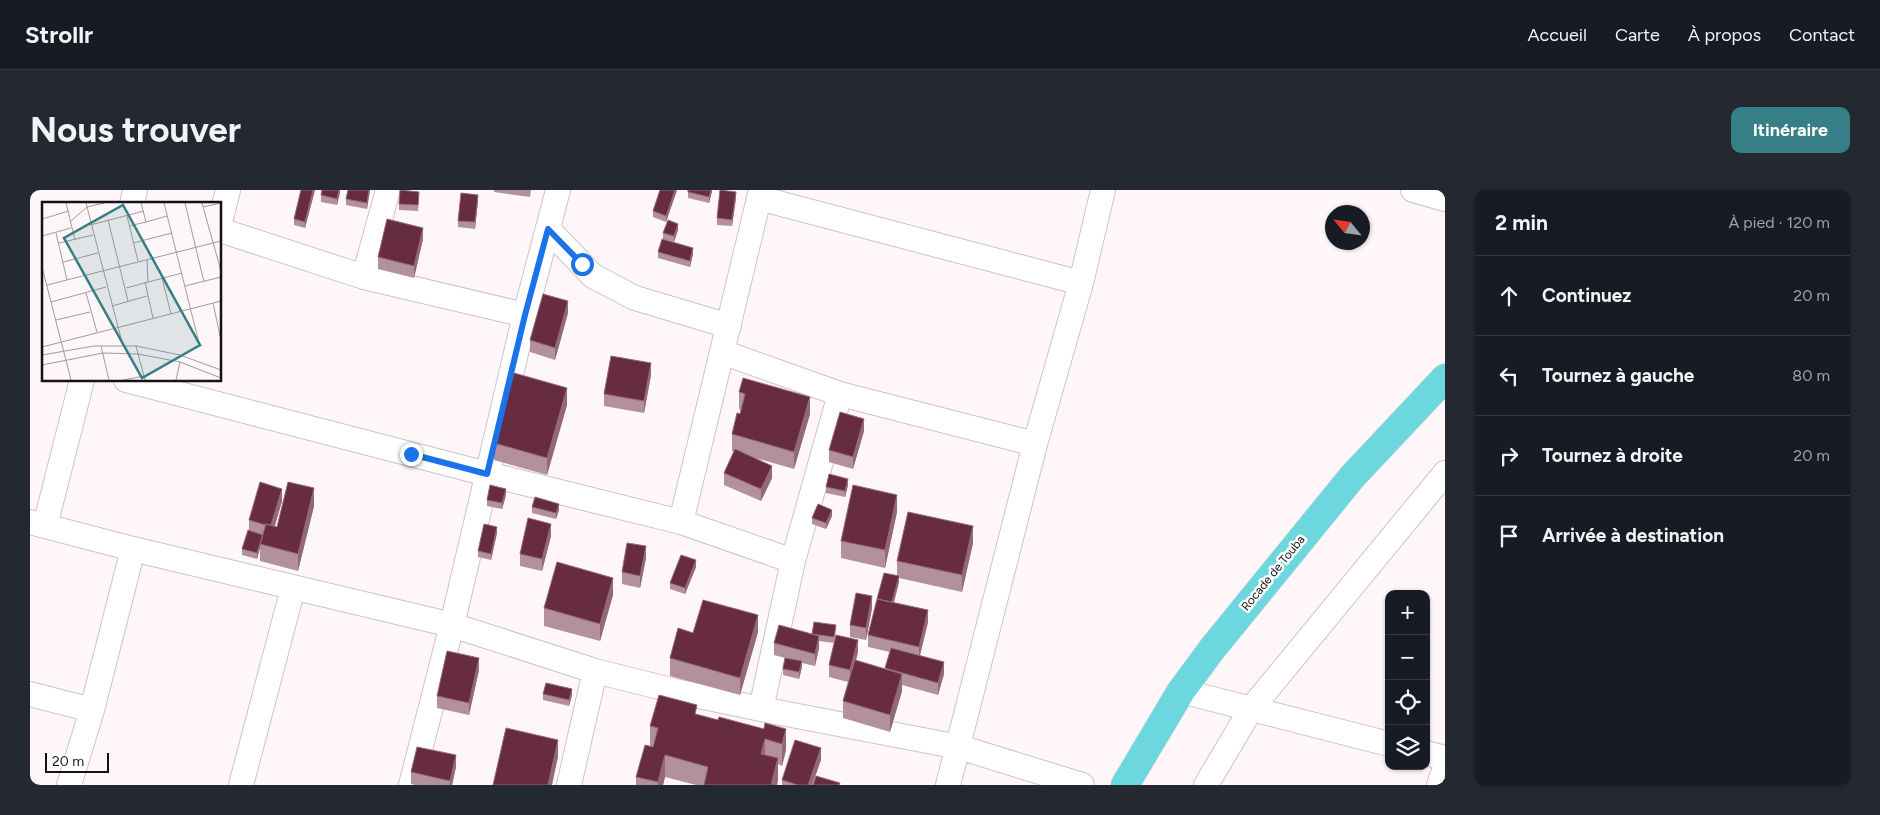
<!DOCTYPE html>
<html lang="fr">
<meta charset="utf-8">
<style>
body{margin:0;font-family:Figtree,sans-serif;background:#242831;color:#f1f3f6}
.controls{position:absolute;right:15px;bottom:15px;display:grid;overflow:hidden;border-radius:10px;box-shadow:0 1px 4px #0004}
.controls button{width:45px;height:45px;display:grid;place-items:center;padding:0;border:0;border-bottom:1px solid #363941;background:#171b24;color:#f1f3f6;font:25px sans-serif}
.compass{position:absolute;left:1295px;top:15px;width:45px;height:45px;border-radius:50%;background:#171b24;box-shadow:0 1px 4px #0004;rotate:299deg}
.scale{position:absolute;left:15px;bottom:12px;width:64px;box-sizing:border-box;padding-left:5px;border:2px solid #161213;border-top:0;font-size:14px;line-height:18px;white-space:nowrap;color:#161213;-webkit-text-stroke:4px #fff;paint-order:stroke}
.stop{position:absolute;width:15px;height:15px;margin:-11px;border:4px solid #1a73e8;border-radius:50%;background:#fff}
.stop.end{background:#1a73e8;border-color:#fff;box-shadow:0 1px 5px #0008}
.list{margin:0;padding:0;list-style:none}
h2{display:flex;justify-content:space-between;align-items:center;height:65px;margin:0;padding:0 20px;font-size:21px}
h2 small{font-size:16px;font-weight:400;color:#9ea1a6}
.list li{display:grid;grid-template-columns:32px 1fr auto;gap:15px;align-items:center;box-sizing:border-box;height:80px;padding:0 20px;border-top:1px solid #363941}
.list b{display:block;font-size:19px;white-space:nowrap}
.list em{font-size:16px;font-style:normal;color:#9ea1a6}
.icon{flex:none;width:28px;height:28px;fill:none;stroke:currentColor;stroke-width:2;stroke-linecap:round;stroke-linejoin:round}
.map{position:relative;flex:none;width:1415px;height:595px;overflow:hidden;border-radius:10px}
header{display:flex;align-items:center;gap:30px;box-sizing:border-box;height:70px;padding:0 25px;background:#171b24;border-bottom:1px solid #363941}
header strong{font-size:24px}
nav{display:flex;gap:28px;margin-inline-start:auto;font-size:18px}
.intro{display:flex;align-items:center;justify-content:space-between;box-sizing:border-box;height:120px;padding:0 30px}
h1{margin:0;font-size:35px}
.button{padding:12px 22px;border-radius:10px;background:#377f86;color:#fff;font-size:18px;font-weight:700}
main{display:flex;gap:30px;padding:0 30px}
aside{flex:1;background:#171b24;border-radius:10px;box-shadow:0 1px 4px #0004}
.map>svg:first-child{display:block}
.lines{fill:none;stroke-linecap:round;stroke-linejoin:round}
.street-casing{stroke:#cec3c5;stroke-width:26}
.primary-casing{stroke:#d5d4d5;stroke-width:29}
.street{stroke:#fff;stroke-width:24}
.primary{stroke:#6dd7e0;stroke-width:28}
.wall{fill:#b2919c}
.shaded-wall{fill:#946977}
.building{fill:#672c40;stroke:#946977}
.route{stroke:#1a73e8;stroke-width:6}
.labels{text-anchor:middle;dominant-baseline:central;stroke-width:5;stroke-linejoin:round;paint-order:stroke}
.street-label{font-size:12px;fill:#161213;stroke:#fff}
.inset-road{fill:none;stroke:#a19b9c;stroke-width:1}
.view{fill:#377f86;fill-opacity:0.15;stroke:#377f86;stroke-width:2.5}
.inset-edge{fill:none;stroke:#161213;stroke-width:2.5}
</style>
<header>
<strong>Strollr</strong>
<nav><a>Accueil</a><a>Carte</a><a>À propos</a><a>Contact</a></nav>
</header>
<div class="intro"><h1>Nous trouver</h1><a class="button">Itinéraire</a></div>
<main>
<div class="map">
<svg width="1415" height="595" viewBox="0 0 1415 595">
<rect width="100%" height="100%" fill="#fef6f8"/>
<g class="lines">
<g class="street-casing">
<path id="street" d="M1383,0L1415,9
M729,8L1051,93
M102,14L105,0
M190,32L198,0
M518,39L563,86L605,108L699,136
M190,40L334,87L495,125
M334,87L358,0
M692,162L810,204L1005,254
M96,190L457,284L651,332L763,371
M0,332L103,359L422,435L565,481L645,501L731,519L929,557L1052,595
M651,332L731,0
M15,336L52,190
M1151,501L1359,554
M0,504L62,520
M731,519L763,371L810,204
M1396,563L1415,568
M39,595L62,520L103,359
M211,595L263,398
M381,595L422,435L495,125L528,0
M539,595L565,481
M918,595L1005,254L1051,93L1073,0
M1176,595L1221,519L1415,283
M1409,595L1415,577"/>
</g>
<g class="primary-casing">
<path id="primary" d="M1095,595L1151,501L1182,459L1322,287L1415,188"/>
</g>
<use href="#street" class="street"/>
<use href="#primary" class="primary"/>
</g>
<path class="wall" d="M271,0H285L275,38L264,35V29Z
M310,0L307,15L291,12V5Z
M340,0L337,19L316,15V9Z
M464,0H501L500,7L464,2Z
M647,0L636,32L623,27V21Z
M682,0L679,13L658,8V2Z
M389,8L388,21L369,20V14Z
M706,8L702,36L687,35V28Z
M448,11L445,39L428,37V31Z
M648,40L644,52L633,49V43Z
M393,49L384,88L348,79V67Z
M628,62L663,64L660,77L628,68Z
M538,123L525,170L500,162V150Z
M621,185L614,223L574,216V204Z
M709,202L780,224L764,279L722,267L742,288L731,311L694,295V283L704,262L702,261V244L711,220L709,219Z
M537,215L517,285L464,270V253Z
M834,241L823,279L799,272V260Z
M818,295L815,307L796,303V297Z
M476,305L472,319L457,316V310Z
M252,311L245,336L247,337L284,316L268,381L230,371V358L227,369L212,365V359L219,340V330Z
M502,317L529,320L526,329L502,323Z
M867,322L855,378L811,368V351Z
M802,326L796,339L782,334V328Z
M467,343L461,370L448,367V361Z
M521,346L512,381L490,376V364Z
M943,353L932,402L869,388V392L864,413L898,432L890,465L914,484L908,505L872,495V501L860,542L813,528V511L818,492L799,487V475L804,453L789,451V458L785,476L772,473V477L769,489L753,485V479L755,468L744,465V453L782,444L806,441L804,452L828,462L826,471L855,479L860,462L838,457V445L867,386V371Z
M616,368L610,398L592,394V382Z
M666,377L655,404L640,399V393Z
M583,405L570,451L514,436V418Z
M842,418L836,450L820,447V435Z
M728,442L710,505L640,486V468L663,443Z
M449,480L439,525L407,518V506Z
M513,504L542,505L539,516L513,510Z
M667,524L688,530L734,539H756V560L752,576L748,574V590L747,595H666L635,587L633,595H606V587L620,556V536Z
M791,570L782,595H752V590Z
M426,577L422,595H385L381,594V582Z"/>
<path class="shaded-wall" d="M283,0H285L275,38V32Z
M309,0H310V3L307,15V9Z
M339,0H340L337,19V13Z
M645,0H647L636,32V26Z
M681,0H682V2L679,13V7Z
M706,2V8L702,36V30Z
M448,5V11L445,39V32Z
M648,34V40L644,52V46Z
M393,38V49L384,88V76Z
M663,58V64L660,77V71Z
M538,111V123L525,170V158Z
M621,173V185L614,223V211Z
M537,198V215L517,285V268Z
M780,207V224L764,279V262Z
M834,229V241L823,279V267Z
M742,276V288L731,311V299Z
M818,289V295L815,307V301Z
M284,298V316L268,381V364Z
M252,299V311L241,348V336Z
M476,299V305L472,319V313Z
M867,305V322L855,378V360Z
M529,314V320L526,329V323Z
M802,320V326L796,339V333Z
M521,334V346L512,381V369Z
M943,336V353L932,402V385Z
M467,337V343L461,370V364Z
M233,345L230,358L227,369V363Z
M616,356V368L610,398V386Z
M666,370V377L655,404V398Z
M869,386V392L862,419V413Z
M583,388V405L570,451V434Z
M842,406V418L836,450V438Z
M898,420V432L889,469V457Z
M728,425V442L710,505V488Z
M789,446V458L785,476V464Z
M828,450V462L820,492V480Z
M449,468V480L439,525V513Z
M772,471V477L769,489V482Z
M914,472V484L908,505V493Z
M872,484V501L860,542V525Z
M542,499V505L539,516V510Z
M756,539V560L752,576V554Z
M735,549V571L731,564Z
M528,550V567L522,595H518Z
M791,558V570L782,595H778Z
M426,565V577L422,595H420V591Z
M635,565V587L633,595H628V592Z
M748,568V590L747,595H741Z"/>
<path class="building" d="M271,0H283L275,32L264,29Z
M292,0H309L307,9L291,5Z
M318,0H339L337,13L316,9Z
M370,0L389,2L388,15L369,14Z
M630,0H645L636,26L623,21Z
M658,0H681L679,7L658,2Z
M690,0L706,2L702,30L687,28Z
M431,3L448,5L445,32L428,31Z
M357,29L393,38L384,76L348,67Z
M638,30L648,34L644,46L633,43Z
M632,49L663,58L660,71L628,62Z
M513,104L538,111L525,158L500,150Z
M581,166L621,173L614,211L574,204Z
M484,183L537,198L517,268L464,253Z
M713,188L780,207L764,262L702,244L707,223L710,224L715,204L709,202Z
M810,222L834,229L823,267L799,260Z
M705,259L742,276L731,299L694,283Z
M799,284L818,289L815,301L796,297Z
M230,292L252,299L241,335L236,334L235,335L219,330Z
M258,292L284,298L268,364L230,354L236,334L247,337Z
M460,295L476,299L472,313L457,310Z
M823,295L867,305L855,360L811,351Z
M505,307L529,314L526,323L502,317Z
M788,314L802,320L796,333L782,328Z
M878,322L943,336L932,385L867,371Z
M498,328L521,334L512,369L490,364Z
M454,334L467,337L461,364L448,361Z
M218,340L233,345L227,363L212,359Z
M597,353L616,356L610,386L592,382Z
M651,365L666,370L655,398L640,393Z
M527,372L583,388L570,434L514,418Z
M854,383L869,386L862,412L847,409Z
M826,403L842,406L836,438L820,435Z
M847,409L898,420L889,457L838,445Z
M673,410L728,425L710,488L640,468L648,438L663,443Z
M784,432L806,435L804,447L782,444Z
M749,435L789,446L785,464L744,453Z
M806,445L828,450L820,480L799,475Z
M861,458L914,472L908,493L855,478Z
M417,461L449,468L439,513L407,506Z
M755,468L772,471L769,482L753,479Z
M825,470L872,484L860,525L813,511Z
M516,493L542,499L539,510L513,504Z
M629,505L667,515L665,524L688,530L689,527L734,539L735,533L756,539L752,554L735,549L731,564L748,568L741,595H674L678,577L635,565L628,592L606,587L615,555L623,557L628,538L620,536Z
M476,538L528,550L518,595H463Z
M765,550L791,558L778,595H768L752,590Z
M387,557L426,565L420,591L381,582Z
M786,586L810,593L809,595H783Z"/>
<g class="lines">
<path class="route" d="M381,264L457,284L495,125L518,39L552,74"/>
</g>
<g class="labels">
<g class="street-label">
<text transform="translate(1243 383) rotate(-51)">Rocade de Touba</text>
</g>
</g>
<g transform="translate(12 12)">
<rect width="179" height="179" fill="#fef6f8"/>
<path class="inset-road" d="M24,1L33,38M44,1L81,144M99,1L104,20L125,14M122,1L158,145M143,1L162,80M160,1L179,69M161,5L179,1M85,14L96,59M0,17L27,9M66,18L86,99M29,19L45,5L62,1M48,23L102,9M87,24L104,20M14,31L25,78M0,34L29,26M17,41L51,33M91,41L130,31M105,57L106,80M21,60L56,51M0,65L29,178M120,76L129,112M103,80L111,116M5,83L179,39M143,84L179,75M84,86L140,71M44,91L55,130M9,100L64,85M171,101L179,138M70,104L105,94M14,118L48,110M59,144L67,178M94,144L103,178M0,145L179,99M0,153L52,144H94L138,153L179,168M0,163L61,151L96,152L138,160L179,176M81,178L102,174M134,178L138,160"/>
<path class="view" d="M81,3L158,143L100,176L22,36Z"/>
<rect width="179" height="179" class="inset-edge"/>
</g>
</svg>
<div class="controls">
<button>+</button>
<button>−</button>
<button><svg class="icon" aria-label="locate" viewBox="0 0 24 24"><circle cx="12" cy="12" r="6"/><path d="M12 2v4M12 18v4M2 12h4M18 12h4"/></svg></button>
<button><svg class="icon" aria-label="layers" viewBox="0 0 24 24"><path d="M12 4l9 5-9 5-9-5zM3 14l9 5 9-5"/></svg></button>
</div>
<svg class="compass" viewBox="-18 -18 36 36"><path d="M0-13l5 13h-10z" fill="#e53935"/><path d="M0 13l5-13h-10z" fill="#9ea1a6"/></svg>
<div class="scale">20 m</div>
<div class="stop" style="left:552px;top:74px"></div>
<div class="stop end" style="left:381px;top:264px"></div>
</div>
<aside>
<h2>2 min<small>À pied · 120 m</small></h2>
<ul class="list">
<li><svg class="icon" aria-label="ahead" viewBox="0 0 24 24"><path d="M12 20V5M6 11l6-6 6 6"/></svg><div><b>Continuez</b></div><em>20 m</em></li>
<li><svg class="icon" aria-label="left" viewBox="0 0 24 24"><path d="M17 20v-9H6M10 6l-5 5 5 5"/></svg><div><b>Tournez à gauche</b></div><em>80 m</em></li>
<li><svg class="icon" aria-label="right" viewBox="0 0 24 24"><path d="M7 20v-9h11M14 6l5 5-5 5"/></svg><div><b>Tournez à droite</b></div><em>20 m</em></li>
<li><svg class="icon" aria-label="arrive" viewBox="0 0 24 24"><path d="M6 21V4h12l-3 4 3 4H6"/></svg><div><b>Arrivée à destination</b></div></li>
</ul>
</aside>
</main>
